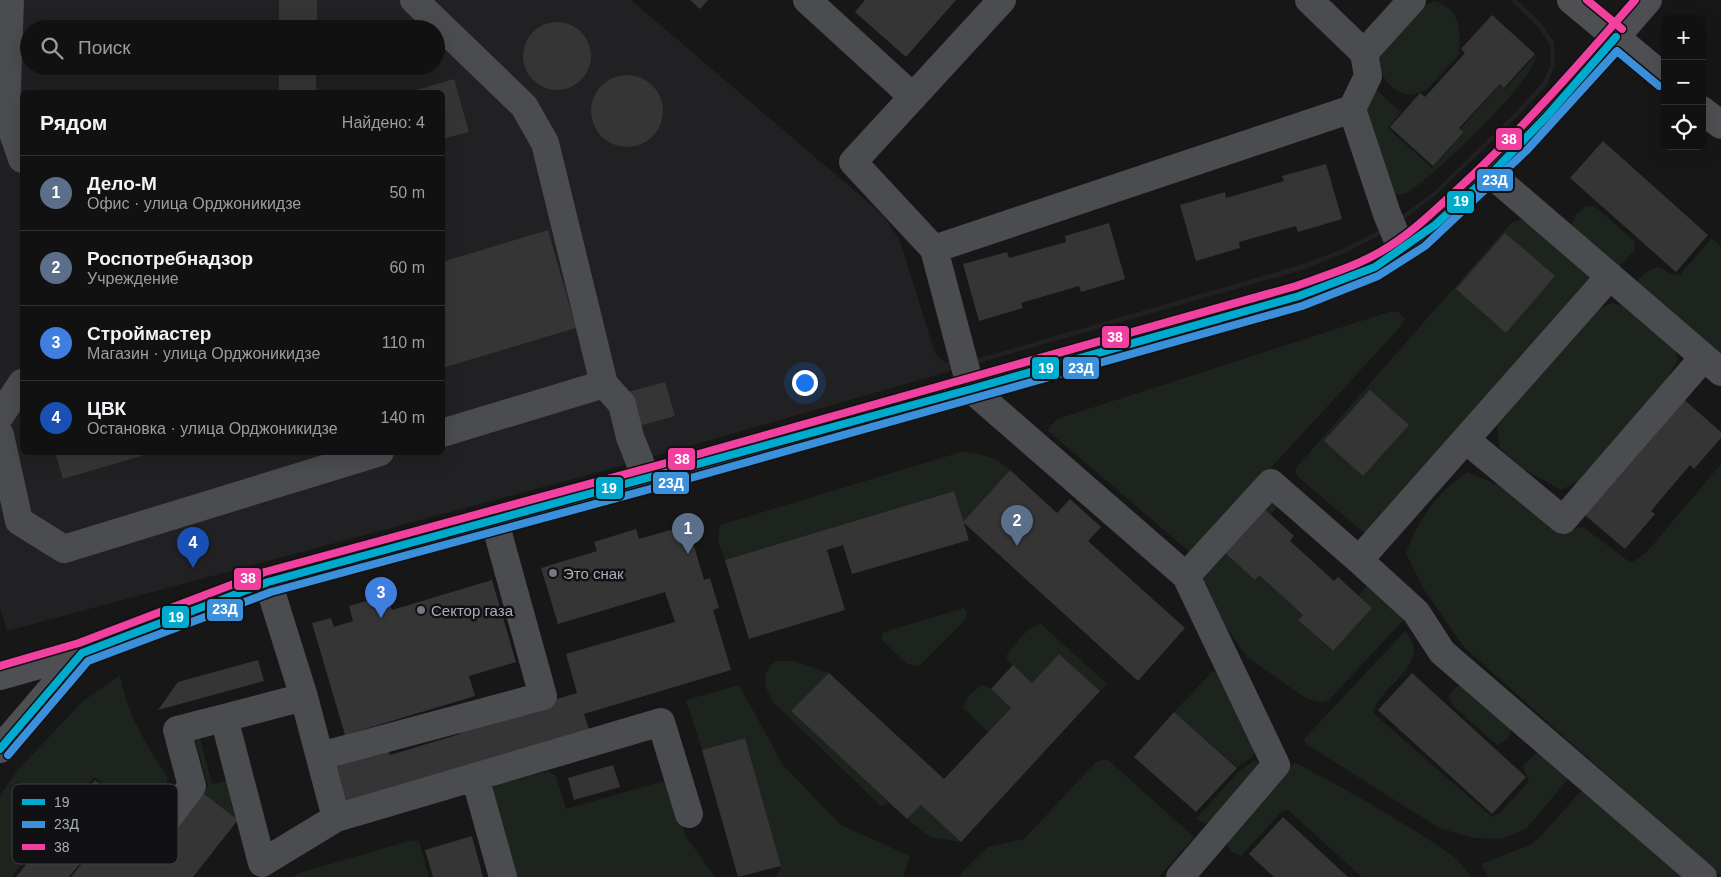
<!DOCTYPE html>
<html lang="ru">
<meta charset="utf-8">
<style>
body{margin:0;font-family:Arial,sans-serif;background:#1a1a1a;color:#f1f3f6}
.controls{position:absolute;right:15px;top:15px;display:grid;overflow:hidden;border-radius:8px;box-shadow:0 5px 20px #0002}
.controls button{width:45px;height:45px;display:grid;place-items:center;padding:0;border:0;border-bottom:1px solid #303131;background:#111;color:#f1f3f6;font:25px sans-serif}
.you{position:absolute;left:804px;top:382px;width:18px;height:18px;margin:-12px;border:4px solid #fff;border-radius:50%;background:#1a73e8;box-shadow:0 0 0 8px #1a73e833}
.badge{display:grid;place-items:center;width:32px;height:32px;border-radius:50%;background:#db2777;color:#fff;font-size:16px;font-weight:700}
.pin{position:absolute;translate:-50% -41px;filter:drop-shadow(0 1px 2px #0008)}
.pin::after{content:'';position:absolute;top:26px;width:18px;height:15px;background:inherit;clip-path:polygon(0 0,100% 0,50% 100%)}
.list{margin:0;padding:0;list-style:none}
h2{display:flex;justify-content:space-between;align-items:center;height:65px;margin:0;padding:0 20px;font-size:21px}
h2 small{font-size:16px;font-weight:400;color:#9c9d9f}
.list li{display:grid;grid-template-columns:32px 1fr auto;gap:15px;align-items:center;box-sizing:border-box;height:75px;padding:0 20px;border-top:1px solid #303131}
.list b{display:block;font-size:19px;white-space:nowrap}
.list p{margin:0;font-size:16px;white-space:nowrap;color:#9c9d9f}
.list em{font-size:16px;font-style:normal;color:#9c9d9f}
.icon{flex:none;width:28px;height:28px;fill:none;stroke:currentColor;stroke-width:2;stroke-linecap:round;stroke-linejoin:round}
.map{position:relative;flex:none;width:1721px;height:877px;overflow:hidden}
.search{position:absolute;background:#111;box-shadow:0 5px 20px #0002;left:20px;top:20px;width:425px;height:55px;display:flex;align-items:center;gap:12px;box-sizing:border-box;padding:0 18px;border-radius:28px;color:#9c9d9f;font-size:19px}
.panel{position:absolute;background:#111;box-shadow:0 5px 20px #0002;left:20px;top:90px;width:425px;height:365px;border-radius:8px}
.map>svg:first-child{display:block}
.built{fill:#212123;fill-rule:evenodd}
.green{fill:#1d241e}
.building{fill:#353536}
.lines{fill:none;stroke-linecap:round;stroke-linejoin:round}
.minor{stroke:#4b4c50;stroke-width:28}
.major{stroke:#4d4f52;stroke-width:28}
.bus-1-casing{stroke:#111113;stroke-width:11}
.bus-2-casing{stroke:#111113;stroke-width:11}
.bus-3-casing{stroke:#111113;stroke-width:11}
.bus-1{stroke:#00a9ce;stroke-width:8}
.bus-2{stroke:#3a90db;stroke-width:8}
.bus-3{stroke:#f240a1;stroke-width:8}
.poi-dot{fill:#757880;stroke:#111113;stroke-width:2}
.labels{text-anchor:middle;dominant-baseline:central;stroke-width:5;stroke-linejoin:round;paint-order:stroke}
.poi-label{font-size:15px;fill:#a8adb8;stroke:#111113;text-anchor:start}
.key{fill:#111113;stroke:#3e4045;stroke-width:1}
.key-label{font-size:14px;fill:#a8adb8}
.line-badge{stroke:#111113;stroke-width:2}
.badge-label{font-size:14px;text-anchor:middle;font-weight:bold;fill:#fff}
</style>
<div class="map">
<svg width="1721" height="877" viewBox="0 0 1721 877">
<rect width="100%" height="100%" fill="#171717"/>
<path class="built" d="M0,0H631L883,215L900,241L935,353L945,363L973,360L1300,265L1343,249L1388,226L1435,191L1515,113L1543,82L1551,64L1550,44L1537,26L1510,0H1517L1541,23L1554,42L1555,65L1547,85L1518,116L1437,194L1390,230L1345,253L1302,270L592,474L7,631L0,608ZM29,29H436V66H29ZM22,92H442V452H22Z"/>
<path class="green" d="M1435,1C1458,10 1461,24 1459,46C1459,48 1460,52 1459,54C1457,59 1448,66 1444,71C1438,77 1432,86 1425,90C1398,106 1378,75 1374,52L1422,6Z
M1536,55C1536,80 1432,178 1408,192C1401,195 1396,195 1389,193L1362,100L1374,88L1401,112L1388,128L1432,168L1464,133L1461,128L1500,85L1505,89Z
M1587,206L1596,207L1635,242V250L1621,264H1612L1575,233L1572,224L1576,214Z
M1521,219H1527L1592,278L1375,529L1363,532L1297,476L1295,469L1511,223Z
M1712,238L1721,246V357L1633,287C1639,277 1647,270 1659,267L1671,274L1680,275Z
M1611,303L1625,306L1675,347L1678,360L1661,388L1579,481L1561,490L1521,467L1500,448L1497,426L1596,311Z
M1389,312H1398L1405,319L1401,326L1192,554L1047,430L1057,419Z
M961,452C980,453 996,457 1010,470L963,522L953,491L725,560L718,540L720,525Z
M1721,464V877L1464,647L1423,588L1406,553C1419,518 1437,492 1468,472L1506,489L1558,533L1583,527L1631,563L1646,553Z
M1268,490L1281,503L1270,515L1259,575L1303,615L1299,621L1332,651L1372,608L1358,596L1371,581L1409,614L1329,700L1321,702L1307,699L1247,657L1219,617L1197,569Z
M964,608L967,613L966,619L919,666L907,664L882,640V634L887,631Z
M1041,624L1107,684L1100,691L1059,654L1032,683L1007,660V654C1016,644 1027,626 1041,624Z
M1405,631C1435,664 1379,685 1373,713L1492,817L1500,813L1529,781L1523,766L1534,755L1543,752L1570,777L1526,829L1500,839L1473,838L1439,828L1306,744L1304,739Z
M776,661H794L829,673L791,711L889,803L881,806L773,702C764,686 760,674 776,661Z
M1213,671L1218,673L1255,752L1251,758L1237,767L1174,712Z
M120,675C127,715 146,744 168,778L165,789L145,818L94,777L11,877H0V795L18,770L82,702Z
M1463,684L1513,725L1508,739L1497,745L1453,706L1449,698C1452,690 1455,687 1463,684Z
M739,685L783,765L841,825L910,856L903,877H776L781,866L745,738L702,750L686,700Z
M982,685L991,689L1011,708L988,732L963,708L968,696Z
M199,734L212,784L227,780L238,820L203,793L208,786L194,736Z
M1107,759L1194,837L1159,877H962L961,873L988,847L1024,839L1096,762Z
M1254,760L1260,763L1216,821C1207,824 1203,824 1196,819L1238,772Z
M1296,763C1336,784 1374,805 1412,829C1433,843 1458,855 1471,877H1362L1288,810L1281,812L1241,856L1232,852L1225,843L1283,768Z
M548,771L556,776L566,809L664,781L671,784L685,835L715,877H515L491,789L496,785Z
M1580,792H1588L1687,877H1488L1481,864L1530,845L1541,836Z
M921,805L961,842L930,837L907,819Z
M412,840L419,841L429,877H293L299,873Z"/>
<path class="building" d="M279,0H317V29H279Z
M690,0H708L700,9Z
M865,0H956L906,57L855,12Z
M1492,15L1535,54L1504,88L1500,84L1459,128L1464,132L1433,166L1390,127L1420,93L1425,97L1465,53L1461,49Z
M523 56a34 34 0 1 1 68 0a34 34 0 1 1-68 0Z
M279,66H316V92H279Z
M591 111a36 36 0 1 1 72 0a36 36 0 1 1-72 0Z
M454,79L469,132L442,139V92H410Z
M1603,141L1708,235L1676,272L1570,178Z
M1326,164L1342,219L1298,232L1296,226L1239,242L1240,248L1196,261L1180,205L1225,192L1226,198L1284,181L1282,176Z
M1109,223L1125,279L1081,292L1079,286L1021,303L1023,308L979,321L963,264L1007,252L1009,258L1066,242L1065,236Z
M548,230L576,328L442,368V262Z
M1505,233L1555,276L1506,333L1456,289Z
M665,382L675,416L639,426L628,392Z
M1370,390L1409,425L1363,476L1324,441Z
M1680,396L1721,432V438L1694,469L1690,465L1651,511L1655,514L1625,549L1580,511L1610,476L1616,480L1655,435Z
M55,452H151V453L63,479Z
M1010,470L1057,513L1070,499L1101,527L1088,541L1185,628L1138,681L963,522Z
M954,491L969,540L852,574L843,545L827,550L845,610L749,639L725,560Z
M1260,505L1294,536L1290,541L1334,581L1338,577L1372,608L1333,651L1298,620L1303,615L1259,575L1255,580L1221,549Z
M688,525L704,580L710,578L719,608L713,610L731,670L584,714L589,730L345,803L334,766L388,750L390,755L460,734L459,728L577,693L566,654L675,622L665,592L558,624L541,568L597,551L594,542L636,529L639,539Z
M492,580L516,662L469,676L475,696L345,735L312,623L331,618L334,627L353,621L349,606L387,595L392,610Z
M1059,654L1100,691L961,842L921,805L907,819L791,711L829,673L944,779L1011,708L991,689L1013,665L1032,683Z
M258,660L264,681L158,710L178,682Z
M1412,673L1526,777L1492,814L1378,710Z
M1174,712L1237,768L1196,812L1134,757Z
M745,738L781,866L738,877L702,750Z
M613,765L620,787L574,800L568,778Z
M95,780L127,806L69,877H16Z
M203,793L238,820L193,877H71L128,807L168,838Z
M1283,817L1348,877H1274L1249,854Z
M472,836L483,877H433L425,850Z"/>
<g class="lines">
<path class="minor" d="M10,0L6,113L22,159
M414,0L524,106L545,143L604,384L622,404L630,437L647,480
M807,0L913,97
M1002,0L853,162L934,249L971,389L1186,576L1276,765L1180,877
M1364,53L1412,0
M1352,109L1387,214L1402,250
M1491,174L1721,372
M934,249L1352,109L1368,76L1364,53L1309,0
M0,416L22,383
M442,433L604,384
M0,435L19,521L64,549L380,452
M1466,440L1563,520L1704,357
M1359,560L1416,612L1442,652L1703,877
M1186,576L1271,483L1359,560L1610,276
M268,582L304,697
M320,756L543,696L494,519
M475,777L503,877
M336,818L304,697L224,718L262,863L336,818L661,722L689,814
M158,831L192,786L177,730L224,718"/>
<path class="major" d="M1571,0L1665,78
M1702,110L1721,125
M0,676L82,653L268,582L684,469L1299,296C1324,287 1350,279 1374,267C1406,251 1435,225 1461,200C1529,139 1588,69 1648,0
M0,749L82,653"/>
<g class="bus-1-casing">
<path id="bus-1" d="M0,749L82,653L268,582L971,389L1299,296L1375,267L1435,225L1491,174L1547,116L1616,37"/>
</g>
<g class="bus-2-casing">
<path id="bus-2" d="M8,755L88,661L271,592L687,479L1302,306L1378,276L1425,246L1527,150L1617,51L1659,86"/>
</g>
<g class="bus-3-casing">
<path id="bus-3" d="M1587,0L1622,29
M0,666L79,643L265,572L681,459L1296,286C1324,276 1354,267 1380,252C1410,235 1434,211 1459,188C1522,130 1578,65 1635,0"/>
</g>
<use href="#bus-1" class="bus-1"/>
<use href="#bus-2" class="bus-2"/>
<use href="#bus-3" class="bus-3"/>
</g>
<g class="poi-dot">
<circle cx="553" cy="573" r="5"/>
<circle cx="421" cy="610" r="5"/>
</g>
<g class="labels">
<g class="poi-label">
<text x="563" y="573">Это снак</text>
<text x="431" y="610">Сектор газа</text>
</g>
</g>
<rect x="12" y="784" width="166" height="80" rx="8" class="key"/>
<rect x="22" y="799" width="23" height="6" fill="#00a9ce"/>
<rect x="22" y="821" width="23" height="7" fill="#3a90db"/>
<rect x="22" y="844" width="23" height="6" fill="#f240a1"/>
<g class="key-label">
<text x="54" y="807">19</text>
<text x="54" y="829">23Д</text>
<text x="54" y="852">38</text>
</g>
<g class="line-badge">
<rect x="1495" y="127" width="28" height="24" rx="5" fill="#f240a1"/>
<rect x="1476" y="168" width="38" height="24" rx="5" fill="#3a90db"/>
<rect x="1446" y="190" width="29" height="24" rx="5" fill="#00a9ce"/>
<rect x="1101" y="325" width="29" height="24" rx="5" fill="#f240a1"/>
<rect x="1031" y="356" width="29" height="24" rx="5" fill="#00a9ce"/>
<rect x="1062" y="356" width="38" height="24" rx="5" fill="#3a90db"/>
<rect x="667" y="447" width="29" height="24" rx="5" fill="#f240a1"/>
<rect x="652" y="471" width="38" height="24" rx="5" fill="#3a90db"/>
<rect x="595" y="476" width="29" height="24" rx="5" fill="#00a9ce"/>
<rect x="233" y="567" width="29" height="24" rx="5" fill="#f240a1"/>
<rect x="206" y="598" width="38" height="24" rx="5" fill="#3a90db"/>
<rect x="161" y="605" width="29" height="24" rx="5" fill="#00a9ce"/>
</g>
<g class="badge-label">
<text x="1509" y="144">38</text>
<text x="1495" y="185">23Д</text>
<text x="1461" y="206">19</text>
<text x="1115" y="342">38</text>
<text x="1046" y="373">19</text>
<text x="1081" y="373">23Д</text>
<text x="682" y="464">38</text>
<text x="671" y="488">23Д</text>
<text x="609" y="493">19</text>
<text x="248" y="583">38</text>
<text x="225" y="614">23Д</text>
<text x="176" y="622">19</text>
</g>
</svg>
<div class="controls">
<button>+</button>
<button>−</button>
<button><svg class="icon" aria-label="locate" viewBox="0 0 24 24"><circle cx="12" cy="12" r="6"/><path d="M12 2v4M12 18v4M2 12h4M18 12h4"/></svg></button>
</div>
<div class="you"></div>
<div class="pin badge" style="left:688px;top:554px;background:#5c6f8a">1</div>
<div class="pin badge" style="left:1017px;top:546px;background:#5c6f8a">2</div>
<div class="pin badge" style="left:381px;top:618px;background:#3f7fe0">3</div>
<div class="pin badge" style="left:193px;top:568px;background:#1a4fb4">4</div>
<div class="search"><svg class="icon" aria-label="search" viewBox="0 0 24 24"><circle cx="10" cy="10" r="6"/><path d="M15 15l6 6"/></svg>Поиск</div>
<section class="panel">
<h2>Рядом<small>Найдено: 4</small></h2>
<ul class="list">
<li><span class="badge" style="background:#5c6f8a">1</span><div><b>Дело-М</b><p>Офис · улица Орджоникидзе</p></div><em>50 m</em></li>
<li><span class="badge" style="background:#5c6f8a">2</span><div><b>Роспотребнадзор</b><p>Учреждение</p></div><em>60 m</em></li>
<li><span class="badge" style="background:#3f7fe0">3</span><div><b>Строймастер</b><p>Магазин · улица Орджоникидзе</p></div><em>110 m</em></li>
<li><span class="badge" style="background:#1a4fb4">4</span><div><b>ЦВК</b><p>Остановка · улица Орджоникидзе</p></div><em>140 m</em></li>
</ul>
</section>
</div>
